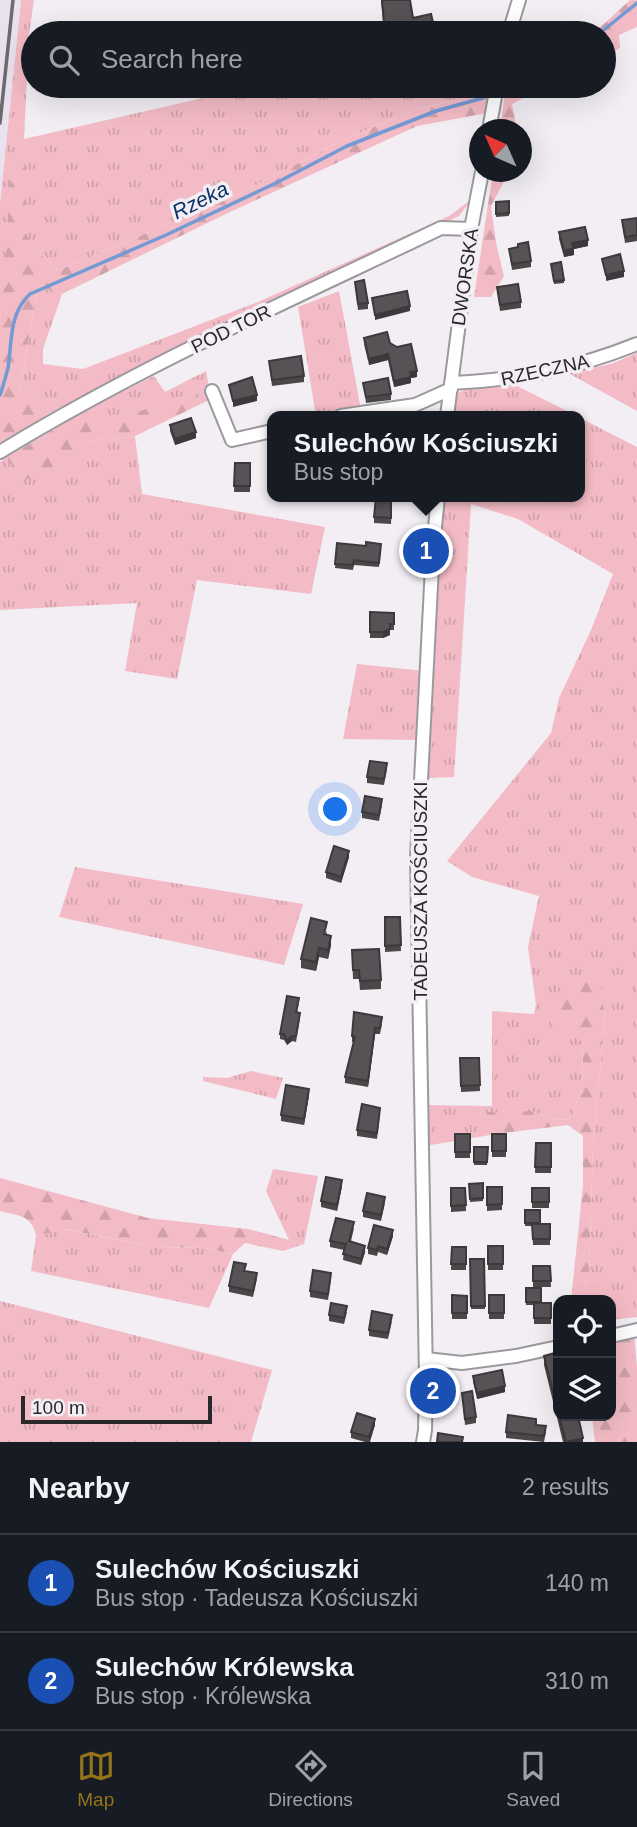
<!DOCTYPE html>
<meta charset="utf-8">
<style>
body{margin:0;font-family:Helvetica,sans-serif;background:#242831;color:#f1f3f6}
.controls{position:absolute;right:21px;bottom:21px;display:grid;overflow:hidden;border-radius:14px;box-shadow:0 7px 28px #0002}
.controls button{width:63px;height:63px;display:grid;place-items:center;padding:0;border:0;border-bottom:2px solid #363941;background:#171b24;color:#f1f3f6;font:35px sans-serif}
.compass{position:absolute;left:469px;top:119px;width:63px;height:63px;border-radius:50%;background:#171b24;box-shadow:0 7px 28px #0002;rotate:315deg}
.scale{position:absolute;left:21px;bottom:18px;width:191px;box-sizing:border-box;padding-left:7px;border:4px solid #29282a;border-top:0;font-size:19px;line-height:24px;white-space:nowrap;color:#29282a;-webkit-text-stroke:5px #f2eef4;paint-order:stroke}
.you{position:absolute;left:336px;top:810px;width:24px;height:24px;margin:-18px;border:5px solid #fff;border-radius:50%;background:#1a73e8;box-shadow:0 0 0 10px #1a73e833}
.badge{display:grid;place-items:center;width:46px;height:46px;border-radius:50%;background:#94741b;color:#fff;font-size:23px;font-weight:700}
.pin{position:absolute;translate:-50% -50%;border:4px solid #fff;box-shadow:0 2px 7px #0006}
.popup{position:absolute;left:267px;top:411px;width:318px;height:91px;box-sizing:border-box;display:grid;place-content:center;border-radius:14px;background:#171b24;filter:drop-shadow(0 2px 5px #0005);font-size:23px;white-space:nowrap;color:#9ea1a6}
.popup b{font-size:26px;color:#f1f3f6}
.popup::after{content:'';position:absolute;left:50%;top:100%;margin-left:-14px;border:14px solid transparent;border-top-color:#171b24}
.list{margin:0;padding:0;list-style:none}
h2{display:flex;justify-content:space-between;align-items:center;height:91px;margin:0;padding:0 28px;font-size:30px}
h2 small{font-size:23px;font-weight:400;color:#9ea1a6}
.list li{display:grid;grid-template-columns:46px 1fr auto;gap:21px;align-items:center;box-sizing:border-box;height:98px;padding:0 28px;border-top:2px solid #363941}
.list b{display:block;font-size:26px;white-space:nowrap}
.list p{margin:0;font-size:23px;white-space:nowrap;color:#9ea1a6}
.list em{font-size:23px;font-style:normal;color:#9ea1a6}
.icon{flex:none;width:38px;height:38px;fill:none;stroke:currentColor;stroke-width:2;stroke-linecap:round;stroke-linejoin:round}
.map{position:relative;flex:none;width:637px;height:1442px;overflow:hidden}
.search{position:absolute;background:#171b24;box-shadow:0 7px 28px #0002;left:21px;right:21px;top:21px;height:77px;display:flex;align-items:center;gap:18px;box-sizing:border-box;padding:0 24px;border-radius:38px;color:#9ea1a6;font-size:26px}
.sheet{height:287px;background:#171b24}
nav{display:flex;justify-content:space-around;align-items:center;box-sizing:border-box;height:98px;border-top:2px solid #363941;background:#171b24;font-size:19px;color:#9ea1a6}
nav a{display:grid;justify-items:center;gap:4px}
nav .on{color:#94741b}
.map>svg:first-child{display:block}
.built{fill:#e9e2ee}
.grass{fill:url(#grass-tufts)}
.forest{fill:url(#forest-firs)}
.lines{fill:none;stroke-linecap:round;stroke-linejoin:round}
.stream{stroke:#729ad5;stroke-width:3.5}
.minor-casing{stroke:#9c999e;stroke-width:16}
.minor{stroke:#fff;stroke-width:12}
.rail{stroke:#6c6a6d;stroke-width:3.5}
.wall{fill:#4a4749}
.shaded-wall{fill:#3c393c}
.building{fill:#565255;stroke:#3c393c;stroke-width:2}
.labels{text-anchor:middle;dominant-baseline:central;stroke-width:7;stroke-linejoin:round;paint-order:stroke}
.street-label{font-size:19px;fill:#29282a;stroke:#f2eef4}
.water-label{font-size:21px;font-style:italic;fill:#0a3166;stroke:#f2eef4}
</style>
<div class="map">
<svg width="637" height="1442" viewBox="0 0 637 1442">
<defs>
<pattern id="grass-tufts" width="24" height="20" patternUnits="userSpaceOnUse" patternTransform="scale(1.75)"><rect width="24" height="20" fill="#f3bbc5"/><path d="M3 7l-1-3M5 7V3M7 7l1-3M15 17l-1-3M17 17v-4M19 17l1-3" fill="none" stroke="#d0a1a9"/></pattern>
<pattern id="forest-firs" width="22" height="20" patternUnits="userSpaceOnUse" patternTransform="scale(1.75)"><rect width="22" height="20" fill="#f3bbc5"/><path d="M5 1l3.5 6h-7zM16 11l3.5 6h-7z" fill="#d0a1a9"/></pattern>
</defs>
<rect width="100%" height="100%" fill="#f2eef4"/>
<path class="built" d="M0,0H21L0,204Z"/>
<path class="grass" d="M21,0H34L29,34L24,139L255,86H492V92L417,109L345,139L235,196L59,270L38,252L25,232V168L0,318V204Z
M472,199L459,216L196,338L50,413L42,396L20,389L38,286L62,294L43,349V364L83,369L258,302L449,216Z
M339,291L361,410L329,416H316L298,307Z
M637,353V411L568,373L611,364Z
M206,371L211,399L201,404L197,391L100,426L92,407L154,376L165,392Z
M513,384L577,416H451L456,394L470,387Z
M580,418L637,447V1317L611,1320V1300H578L589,1277L593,1144L605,1017L601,987L583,1040L582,1090L569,1120L552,1119L531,1111L483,1122L496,1134L425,1146L424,1105L492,1106V1011L534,1014L536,1004L528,947L539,896L472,877L447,861L551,733L559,698L591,630L613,574L518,519L471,504L454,777L424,778L445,497H580Z
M135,436L142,494L325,527L311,594L197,580L177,679L125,671L137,603L0,610V462L7,457L20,481L87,441Z
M357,664L424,671L423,740L343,739Z
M75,867L303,904L284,965L59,917Z
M251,1071L283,1078L276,1099L203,1081V1077L227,1078Z
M273,1169L318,1176L304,1244L289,1240L266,1191Z
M63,1229L154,1247L205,1248L233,1254L209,1308L31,1271L36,1236Z
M0,1301L272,1370L251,1442H0Z"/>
<path class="forest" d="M630,0H637V27L619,35L620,48L604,57V33H594Z
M506,86H546L512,104L517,129H500Z
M492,92L487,113L417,126L230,212L62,294L38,286L20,389L42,396L50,413L0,443V318L4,282L11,169L25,168V232L38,252L59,270L235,196L345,139L417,109Z
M493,172H509L491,206L496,243L504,276L491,297H474Z
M197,391L201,404L135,436L88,441L84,455L20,482L7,457L92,407L101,425Z
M588,974L601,987L605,1017L593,1144L589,1277L578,1300H571L583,1186V1136L568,1125L496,1134L483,1122L488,1112L531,1111L552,1119L569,1120L582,1090L583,1042L555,1027L546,1011L567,979Z
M0,1178L148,1218L248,1229L304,1244L283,1251L245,1243L233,1254L205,1248L154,1247L64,1229L36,1236C32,1215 19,1216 0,1211Z
M634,1334L637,1367V1442H595L592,1416H611V1339Z"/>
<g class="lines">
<path class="stream" d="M600,33L637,3
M507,91L521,86
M0,395C3,386 6,376 8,368C12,342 9,313 30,294L166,235L276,183L347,146L436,111L483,98"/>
<g class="minor-casing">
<path id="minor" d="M509,33L519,0
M489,130L497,86
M451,383C517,380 575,369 637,344
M212,391L232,440L272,431
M341,416L415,405L451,389
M447,416L471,229L482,172
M0,452C141,366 293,299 441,228L471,229
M611,1336L637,1330
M426,1359L462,1363L516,1356L558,1347
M423,1442L425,1430L426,1379L417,858L433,547L438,497"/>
</g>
<use href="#minor" class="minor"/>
<path class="rail" d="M0,123L13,0"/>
</g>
<path class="wall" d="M381,0L413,18L435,31V33H414V31L402,33H364V28L379,25L383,22Z
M509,201V216L496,217V202Z
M637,218V241L625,243L622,220Z
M559,232L588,246L574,249V255L564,257L559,239Z
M509,249L531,261V267L512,270Z
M551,264L564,280V283L554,284Z
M355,282L368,303V309L358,310Z
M497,287L521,302V308L500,311Z
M364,338L390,343L417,377L411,378V383L394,387L388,360L369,365L364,344Z
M269,361L304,376V382L272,386Z
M363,383L391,394V400L366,403Z
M170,425L196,438L175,445L170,431Z
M235,463H250V492H234Z
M272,475V496L269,495V489Z
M392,497L391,524L374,523V517Z
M337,543L381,549L379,567L354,565L353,570L335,568Z
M370,612L394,613V630H390V635L383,638H370Z
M387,769L384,785L367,783V777Z
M382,805L379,821L362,818V812Z
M349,857L341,883L326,878V872Z
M385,917H400L401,951L385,952Z
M327,931L326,935L331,945L328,959L319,957L316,971L301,968V959Z
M352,950L381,980V989L360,990L359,979H353Z
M299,1003L297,1012L300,1018L296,1042L292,1041L287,1045L284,1040L280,1039V1034Z
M382,1024L380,1034H375L368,1087L345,1083V1077L354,1042H352V1036Z
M460,1058H479L480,1091L461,1092Z
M309,1095L304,1125L281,1121V1115Z
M380,1114L377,1139L357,1136V1130Z
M455,1134H470V1158H455Z
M492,1134H506V1157H492Z
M536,1143H551V1173H535Z
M474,1147H488L487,1165H474Z
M483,1183V1201L470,1202L469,1184Z
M342,1186L337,1211L321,1207V1201Z
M487,1187H502V1210L487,1211Z
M451,1188H465L466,1211L451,1212Z
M532,1188H549V1208H532Z
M385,1203L381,1221L363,1217V1211Z
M525,1210L540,1224H550V1245H533L532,1226H525Z
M354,1228L351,1241L365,1252L361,1265L343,1260L344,1250L330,1247V1241Z
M393,1236L387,1255L378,1252L377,1256L368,1254V1248Z
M488,1246H503V1270H488Z
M452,1247H466V1270H451Z
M470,1259H484L485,1309H471Z
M533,1266H550L551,1287H533Z
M245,1271L257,1279L253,1297L229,1292V1286Z
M331,1279L328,1300L310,1297V1291Z
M526,1288H541V1303H551V1324H534V1305H526Z
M452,1295L467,1296V1319H452Z
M489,1295H504V1319H489Z
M347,1312L344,1324L329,1321V1315Z
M392,1321L388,1339L369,1336V1330Z
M558,1352V1416H578L583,1442H563L544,1365V1356Z
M473,1376L505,1392L477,1399L473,1382Z
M462,1393L476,1417V1423L465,1425Z
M375,1425L370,1442H365L351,1438V1432Z
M536,1425L546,1432L544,1442L506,1438V1432Z"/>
<path class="shaded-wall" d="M414,25V31L402,33H381V32Z
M588,240V246L574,249V255L564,257V251L572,243Z
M624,271V277L606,281V275Z
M410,306V311L375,320V315Z
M388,354V360L369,365V359Z
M417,371V377L411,378V383L394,387V381L410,372Z
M257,395V401L233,407V401Z
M196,432V438L175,445V439Z
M390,629V635L383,638V632Z
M349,851V857L341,883V877Z
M331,936V945L328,959V950Z
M319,948V957L316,971V962Z
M375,1028V1034L368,1087V1081Z
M292,1036V1041L287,1045V1040Z
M309,1089V1095L304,1125V1119Z
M342,1180V1186L337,1211V1205Z
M393,1230V1236L387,1255V1249Z
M365,1246V1252L361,1265V1259Z
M505,1386V1392L477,1399V1393Z
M375,1419V1425L369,1442V1437Z
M583,1438V1442H567Z"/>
<path class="building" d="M382,0H410L413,18L431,14L435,31L419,33L418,27L414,28V25L381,32L379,23L384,22Z
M379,25L381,33H365L364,28Z
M509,201V213L496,214V202Z
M637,218V235L625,237L622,220Z
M585,227L588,240L572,243L574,248L564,251L559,232Z
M528,242L531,261L512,264L509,249L518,247V244Z
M620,254L624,271L606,275L602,259Z
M561,262L564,280L554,281L551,264Z
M364,280L368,303L358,304L355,282Z
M518,284L521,302L500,305L497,287Z
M407,291L410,306L375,315L372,298Z
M387,332L390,343L397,347L411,344L417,371L410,372L411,377L394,381L388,354L369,359L364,338Z
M301,356L304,376L272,380L269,361Z
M252,377L257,395L233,401L229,385Z
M388,378L391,394L366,397L363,383Z
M191,418L196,432L175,439L170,425Z
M235,463H250V486H234Z
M270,475H272V490L269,489Z
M376,497H391V518L374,517Z
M366,542L381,544L379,563L354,560L353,565L335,564L337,543L366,546Z
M370,612L394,613V624H390V629L383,632H370Z
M370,761L387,763L384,779L367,777Z
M365,796L382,799L379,815L362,812Z
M334,846L349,851L341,877L326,872Z
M385,917H400L401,945L385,946Z
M311,918L327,922L324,934L331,936L328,950L319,948L316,962L301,959Z
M379,949L381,980L360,981L359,970H353L352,950Z
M287,996L299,998L296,1012L300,1013L296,1036H292L287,1040L284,1034H280Z
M354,1012L382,1017L380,1028H375L368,1081L345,1077L355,1037L352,1036Z
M460,1058H479L480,1085L461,1086Z
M286,1085L309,1089L304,1119L281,1115Z
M362,1104L380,1108L377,1133L357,1130Z
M455,1134H470V1152H455Z
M492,1134H506V1151H492Z
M536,1143H551V1167H535Z
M474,1147H488L487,1162H474Z
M326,1177L342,1180L337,1205L321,1201Z
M483,1183V1198L470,1199L469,1184Z
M487,1187H502V1204L487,1205Z
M451,1188H465L466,1205L451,1206Z
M532,1188H549V1202H532Z
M367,1193L385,1197L381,1215L363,1211Z
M525,1210H540V1223H525Z
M336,1218L354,1222L349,1241L365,1246L361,1259L343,1254L346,1244L330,1241Z
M532,1224H550V1239H533Z
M374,1225L393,1230L387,1249L378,1246L377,1250L368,1248Z
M488,1246H503V1264H488Z
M452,1247H466V1264H451Z
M470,1259H484L485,1306H471Z
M234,1262L246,1264L244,1271L257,1273L253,1291L229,1286Z
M533,1266H550L551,1281H533Z
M313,1270L331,1273L328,1294L310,1291Z
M526,1288H541V1302H526Z
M452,1295L467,1296V1313H452Z
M489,1295H504V1313H489Z
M331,1303L347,1306L344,1318L329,1315Z
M534,1303H551V1318H534Z
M372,1311L392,1315L388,1333L369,1330Z
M558,1352V1413L544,1356Z
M502,1370L505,1386L477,1393L473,1376Z
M472,1391L476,1417L465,1419L462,1393Z
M357,1413L375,1419L369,1437L351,1432Z
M508,1415L536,1419V1425L546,1426L544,1436L506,1432Z
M559,1416H578L583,1438L566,1442Z
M438,1433L463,1437L462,1442H437Z"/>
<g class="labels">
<g class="street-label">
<text transform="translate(465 277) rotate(-82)">DWORSKA</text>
<text transform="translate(231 329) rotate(-26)">POD TOR</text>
<text transform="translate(545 370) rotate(-12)">RZECZNA</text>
<text transform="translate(420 891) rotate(-90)">TADEUSZA KOŚCIUSZKI</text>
</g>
<g class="water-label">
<text transform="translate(200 200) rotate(-26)">Rzeka</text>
</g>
</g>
</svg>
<div class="controls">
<button><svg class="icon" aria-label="locate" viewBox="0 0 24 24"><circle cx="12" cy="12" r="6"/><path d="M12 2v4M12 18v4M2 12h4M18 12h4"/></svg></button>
<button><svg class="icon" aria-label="layers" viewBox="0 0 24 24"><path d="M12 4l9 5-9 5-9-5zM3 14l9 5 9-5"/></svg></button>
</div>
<svg class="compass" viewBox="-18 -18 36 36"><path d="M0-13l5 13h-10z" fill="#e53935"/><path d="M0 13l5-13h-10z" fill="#9ea1a6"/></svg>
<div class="scale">100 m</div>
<div class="you"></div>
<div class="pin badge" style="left:426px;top:551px;background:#1a4fb4">1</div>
<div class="popup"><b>Sulechów Kościuszki</b>Bus stop</div>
<div class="pin badge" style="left:433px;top:1391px;background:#1a4fb4">2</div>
<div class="search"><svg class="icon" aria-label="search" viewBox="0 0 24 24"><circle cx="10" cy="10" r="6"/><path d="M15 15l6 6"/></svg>Search here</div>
</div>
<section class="sheet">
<h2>Nearby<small>2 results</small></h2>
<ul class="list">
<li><span class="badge" style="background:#1a4fb4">1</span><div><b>Sulechów Kościuszki</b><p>Bus stop · Tadeusza Kościuszki</p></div><em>140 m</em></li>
<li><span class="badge" style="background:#1a4fb4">2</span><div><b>Sulechów Królewska</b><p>Bus stop · Królewska</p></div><em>310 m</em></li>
</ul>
</section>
<nav>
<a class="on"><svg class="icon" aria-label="map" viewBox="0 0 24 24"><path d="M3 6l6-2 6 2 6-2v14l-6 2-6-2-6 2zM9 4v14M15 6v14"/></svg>Map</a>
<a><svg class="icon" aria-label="directions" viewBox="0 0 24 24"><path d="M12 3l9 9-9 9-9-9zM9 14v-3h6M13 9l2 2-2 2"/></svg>Directions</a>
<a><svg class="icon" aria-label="saved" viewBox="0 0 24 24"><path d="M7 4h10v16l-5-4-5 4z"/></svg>Saved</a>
</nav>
